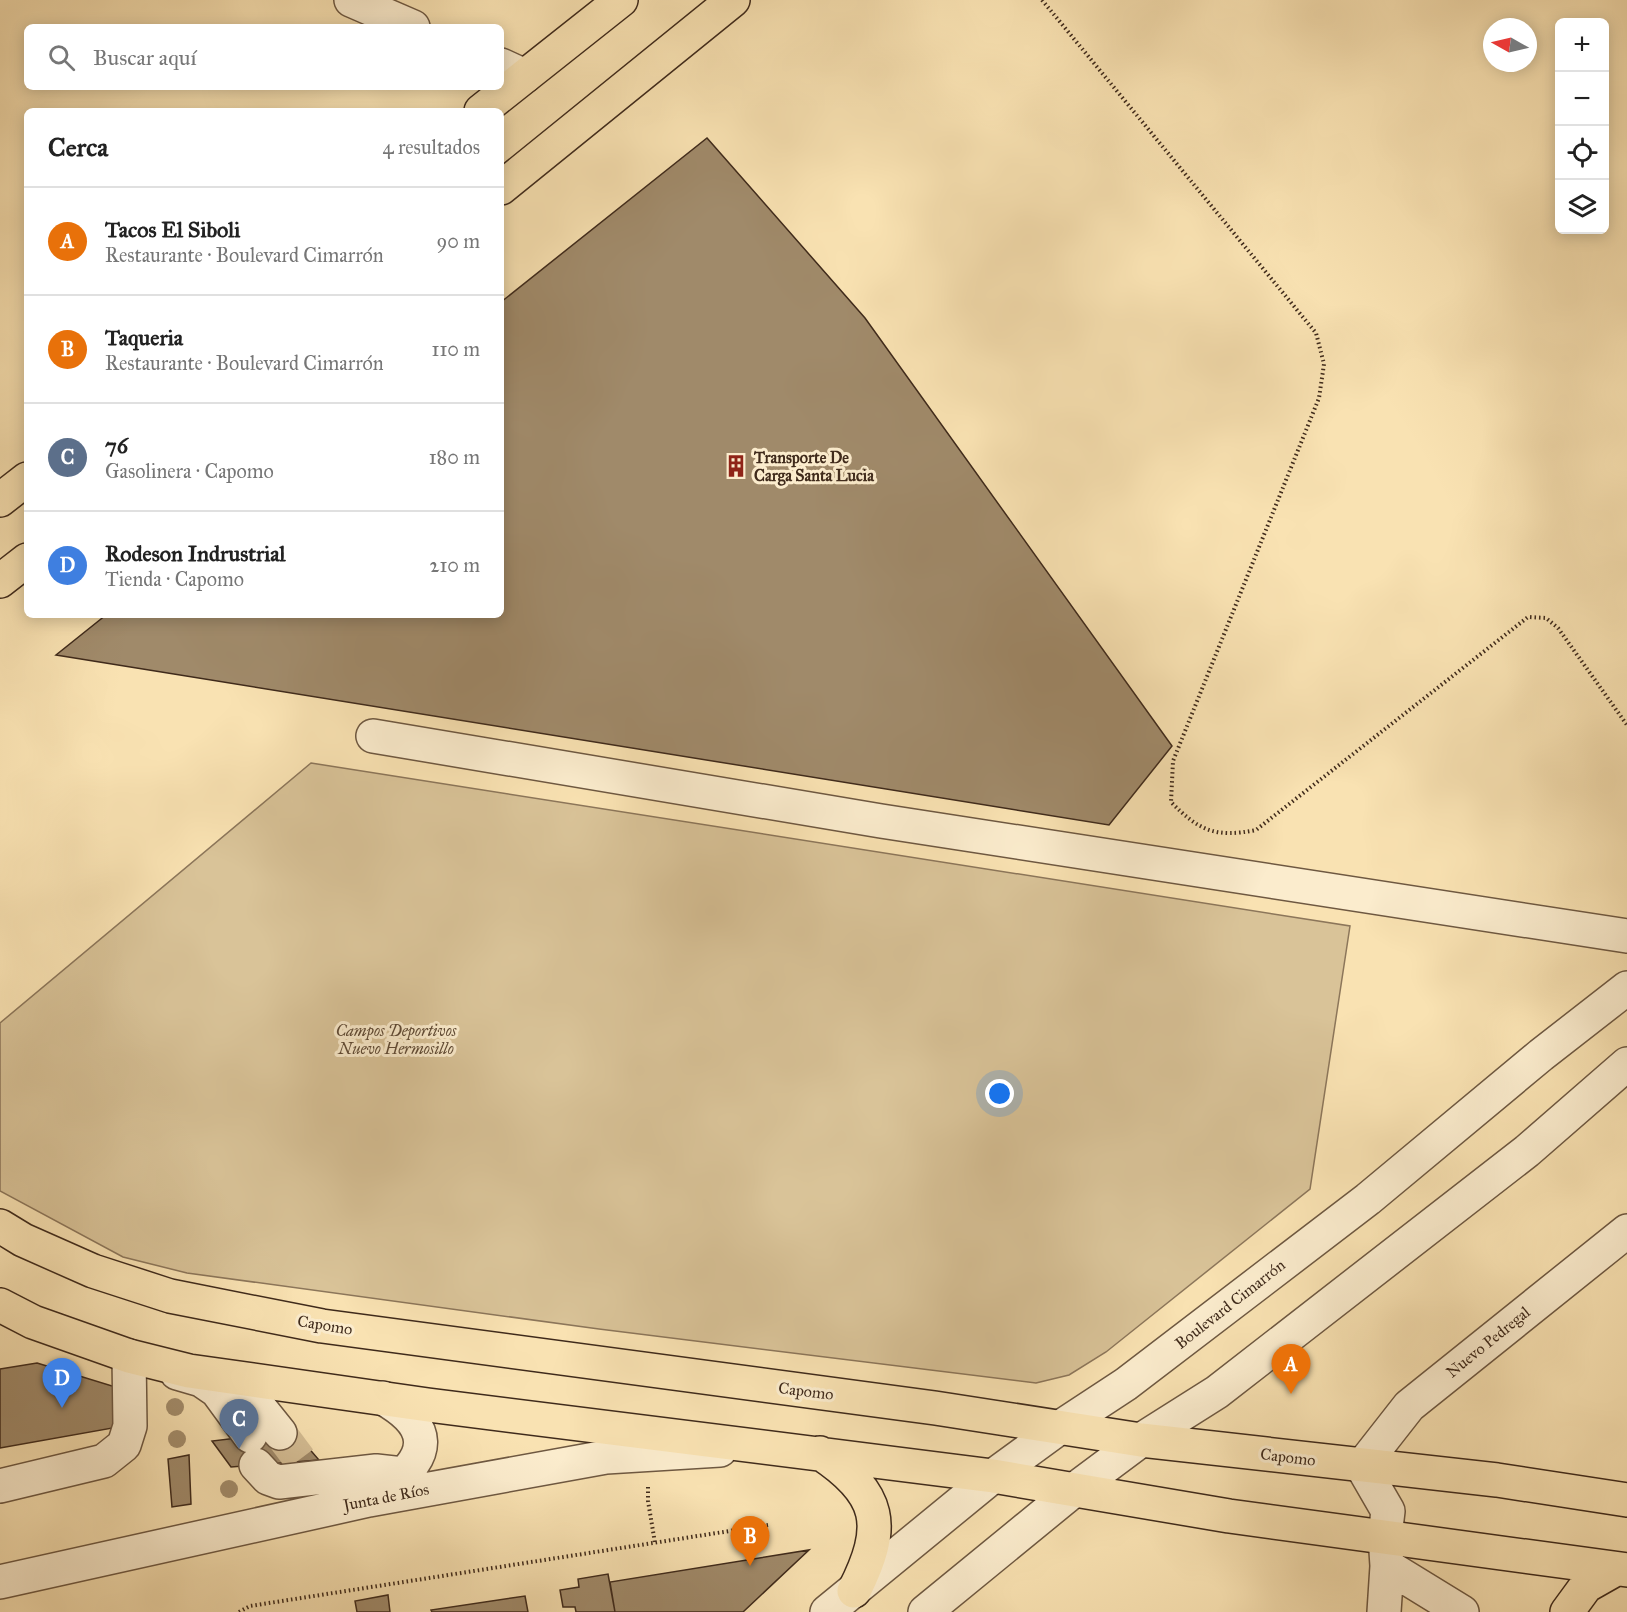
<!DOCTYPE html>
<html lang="es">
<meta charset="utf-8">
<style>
body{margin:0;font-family:"IM FELL Great Primer",serif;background:#f2f2f2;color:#222}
.controls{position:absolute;right:18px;top:18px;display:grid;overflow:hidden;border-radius:9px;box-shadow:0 3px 15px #0003}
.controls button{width:54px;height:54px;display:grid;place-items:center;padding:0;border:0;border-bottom:2px solid #e0e0e0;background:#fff;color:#222;font:30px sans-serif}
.compass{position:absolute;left:1483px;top:18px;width:54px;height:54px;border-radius:50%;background:#fff;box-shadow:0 3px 15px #0003;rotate:278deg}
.you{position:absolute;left:1000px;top:1094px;width:21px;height:21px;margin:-15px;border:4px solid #fff;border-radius:50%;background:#1a73e8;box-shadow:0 0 0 9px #1a73e833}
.badge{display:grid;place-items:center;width:39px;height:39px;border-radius:50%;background:#0b8043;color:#fff;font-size:20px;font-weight:700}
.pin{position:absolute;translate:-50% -50px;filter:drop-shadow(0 2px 3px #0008)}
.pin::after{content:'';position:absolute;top:32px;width:21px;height:18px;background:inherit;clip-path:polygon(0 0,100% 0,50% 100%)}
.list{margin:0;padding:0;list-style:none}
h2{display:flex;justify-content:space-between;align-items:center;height:78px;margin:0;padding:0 24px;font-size:26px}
h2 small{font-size:20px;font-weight:400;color:#767676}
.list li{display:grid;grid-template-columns:39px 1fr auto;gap:18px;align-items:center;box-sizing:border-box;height:108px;padding:0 24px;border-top:2px solid #e0e0e0}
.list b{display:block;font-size:22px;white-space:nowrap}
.list p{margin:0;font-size:20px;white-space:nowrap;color:#767676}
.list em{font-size:20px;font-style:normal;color:#767676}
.icon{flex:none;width:33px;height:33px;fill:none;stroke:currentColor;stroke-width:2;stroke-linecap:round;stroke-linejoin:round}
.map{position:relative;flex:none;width:1627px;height:1612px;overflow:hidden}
.search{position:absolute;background:#fff;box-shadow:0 3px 15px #0003;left:24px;top:24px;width:480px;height:66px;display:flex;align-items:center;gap:15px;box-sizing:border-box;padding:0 21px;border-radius:9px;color:#767676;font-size:22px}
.panel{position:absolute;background:#fff;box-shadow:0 3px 15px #0003;left:24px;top:108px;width:480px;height:510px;border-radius:9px}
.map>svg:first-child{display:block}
.green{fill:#d9c398;stroke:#8c765a;stroke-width:1.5}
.building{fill:#a08a6a;stroke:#3f2a1b;stroke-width:1.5}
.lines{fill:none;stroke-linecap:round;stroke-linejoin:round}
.minor-tunnel{stroke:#d4bd94;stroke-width:33;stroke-dasharray:33 16;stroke-linecap:butt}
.minor-casing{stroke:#6e5841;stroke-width:36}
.major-casing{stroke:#3f2a1b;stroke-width:36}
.highway-casing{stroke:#3f2a1b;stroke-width:36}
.path{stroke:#3f2a1b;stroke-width:4;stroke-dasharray:1.5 3;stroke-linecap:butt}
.minor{stroke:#fbeccd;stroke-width:33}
.major{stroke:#f9e2b2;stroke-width:33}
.highway{stroke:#f9e2b2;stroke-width:33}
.tree{fill:#a48e6d}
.labels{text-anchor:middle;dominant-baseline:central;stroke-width:6;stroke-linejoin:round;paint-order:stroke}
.poi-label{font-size:16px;font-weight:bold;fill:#3f2a1b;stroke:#fbeccd;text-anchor:start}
.park-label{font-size:16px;font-style:italic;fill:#5e4934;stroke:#fbeccd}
.street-label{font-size:16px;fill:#3f2a1b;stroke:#fbeccd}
</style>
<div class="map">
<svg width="1627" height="1612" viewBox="0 0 1627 1612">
<rect width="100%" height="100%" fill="#f9e2b2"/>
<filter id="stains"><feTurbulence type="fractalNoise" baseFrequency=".00333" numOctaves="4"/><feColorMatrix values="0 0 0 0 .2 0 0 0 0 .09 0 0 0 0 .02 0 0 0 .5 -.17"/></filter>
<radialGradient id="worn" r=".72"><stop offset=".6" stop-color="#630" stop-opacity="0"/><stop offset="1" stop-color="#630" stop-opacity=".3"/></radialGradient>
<path class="green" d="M311,763L1350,926L1310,1189L1106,1352L1069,1375L1036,1383L599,1329L187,1273L123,1257L0,1191V1023Z"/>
<path class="building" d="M707,138L865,318L1172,746L1109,825L56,655L106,615H501V302Z
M37,1363L122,1389L124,1426L0,1448V1369Z
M294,1431L319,1460L231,1467L212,1441Z
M189,1455L191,1504L172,1507L168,1459Z
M809,1550L743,1612H615L610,1582Z
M608,1574L615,1612H576L575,1607H563L560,1590L579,1587L578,1579Z
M388,1595L390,1612H357L355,1601Z
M525,1596L528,1612H432L431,1610Z"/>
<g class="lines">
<path class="minor-tunnel" d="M280,1433L301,1461"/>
<g class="minor-casing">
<path id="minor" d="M351,0L413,27
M501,65L525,76
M373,736L881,821L1627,936
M177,1373L201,1380L217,1391L250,1436
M223,1385L252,1398L280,1433
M383,1398C432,1426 433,1456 386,1488
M256,1465L268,1478L279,1482L376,1471L403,1474
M0,1486L104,1461L124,1445L130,1426L129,1356
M1387,1566L1462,1612
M0,1582L369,1500L606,1457L720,1450
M827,1612L993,1476L1059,1428L1126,1384L1368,1199L1541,1055L1627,988
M925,1612L1074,1490L1141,1440L1217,1392L1527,1151L1627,1064
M1384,1612L1387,1566L1385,1536L1388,1511L1362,1466L1409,1406L1627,1231"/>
</g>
<g class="major-casing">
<path id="major" d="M0,1226L23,1240L93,1271L170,1296L322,1326L935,1408L1141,1440L1497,1480L1627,1500
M0,1305L33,1322L129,1356L189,1371L428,1405L993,1476L1229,1516L1627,1570
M820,1453C882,1494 887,1526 854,1591
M1567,1612L1586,1586L1616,1569"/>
</g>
<g class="highway-casing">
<path id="highway" d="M481,111L621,0
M501,188L733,0
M0,500L27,479
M0,581L27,560"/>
</g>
<path class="path" d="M1042,0L1316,333L1324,364L1319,398L1173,761L1171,802C1199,831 1216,838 1256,830L1528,617L1546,618L1558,628L1627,725
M648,1487V1501L655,1543
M239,1612L250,1606L768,1525"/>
<use href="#minor" class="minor"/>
<use href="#major" class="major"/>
<use href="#highway" class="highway"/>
</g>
<g class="tree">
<circle cx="175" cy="1407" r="9"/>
<circle cx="177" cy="1439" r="9"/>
<circle cx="229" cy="1489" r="9"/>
</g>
<defs>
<g id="building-bare" transform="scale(1.8)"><path d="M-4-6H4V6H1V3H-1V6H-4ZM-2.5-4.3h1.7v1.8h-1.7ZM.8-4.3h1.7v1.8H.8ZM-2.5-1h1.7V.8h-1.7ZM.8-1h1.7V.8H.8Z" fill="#8f2418" stroke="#fbeccd" stroke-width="2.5" paint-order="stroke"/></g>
</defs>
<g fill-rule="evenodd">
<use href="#building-bare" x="736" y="466"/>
</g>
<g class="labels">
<g class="poi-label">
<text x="754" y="457">Transporte De<tspan x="754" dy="18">Carga Santa Lucia</tspan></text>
</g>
<g class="park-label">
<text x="396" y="1030">Campos Deportivos<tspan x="396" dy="18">Nuevo Hermosillo</tspan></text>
</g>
<g class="street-label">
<text transform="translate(1230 1304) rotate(-38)">Boulevard Cimarrón</text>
<text transform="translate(325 1325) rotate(9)">Capomo</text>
<text transform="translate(1488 1342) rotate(-39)">Nuevo Pedregal</text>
<text transform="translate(806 1391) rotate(7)">Capomo</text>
<text transform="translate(1288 1457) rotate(7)">Capomo</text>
<text transform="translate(386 1497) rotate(-11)">Junta de Ríos</text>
</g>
</g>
<rect width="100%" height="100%" filter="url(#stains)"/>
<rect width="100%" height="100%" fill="url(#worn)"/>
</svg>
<div class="controls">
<button>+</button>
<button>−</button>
<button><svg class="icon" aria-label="locate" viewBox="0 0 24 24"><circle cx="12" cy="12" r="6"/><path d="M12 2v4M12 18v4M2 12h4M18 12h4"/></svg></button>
<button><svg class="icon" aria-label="layers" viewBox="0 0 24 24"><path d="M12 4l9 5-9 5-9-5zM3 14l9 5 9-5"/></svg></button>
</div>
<svg class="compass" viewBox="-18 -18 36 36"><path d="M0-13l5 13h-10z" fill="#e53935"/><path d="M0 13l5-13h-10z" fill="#767676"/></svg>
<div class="you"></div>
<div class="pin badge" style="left:1291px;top:1394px;background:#e8710a">A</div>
<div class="pin badge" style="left:750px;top:1566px;background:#e8710a">B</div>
<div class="pin badge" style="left:239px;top:1449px;background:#5c6f8a">C</div>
<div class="pin badge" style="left:62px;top:1408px;background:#3f7fe0">D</div>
<div class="search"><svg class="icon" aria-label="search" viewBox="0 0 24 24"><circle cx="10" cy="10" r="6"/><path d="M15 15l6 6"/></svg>Buscar aquí</div>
<section class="panel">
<h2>Cerca<small>4 resultados</small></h2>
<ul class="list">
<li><span class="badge" style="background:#e8710a">A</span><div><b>Tacos El Siboli</b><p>Restaurante · Boulevard Cimarrón</p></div><em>90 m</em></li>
<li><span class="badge" style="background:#e8710a">B</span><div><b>Taqueria</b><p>Restaurante · Boulevard Cimarrón</p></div><em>110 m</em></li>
<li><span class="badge" style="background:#5c6f8a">C</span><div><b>76</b><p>Gasolinera · Capomo</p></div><em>180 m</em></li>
<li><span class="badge" style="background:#3f7fe0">D</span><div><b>Rodeson Indrustrial</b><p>Tienda · Capomo</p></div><em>210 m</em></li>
</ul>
</section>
</div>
